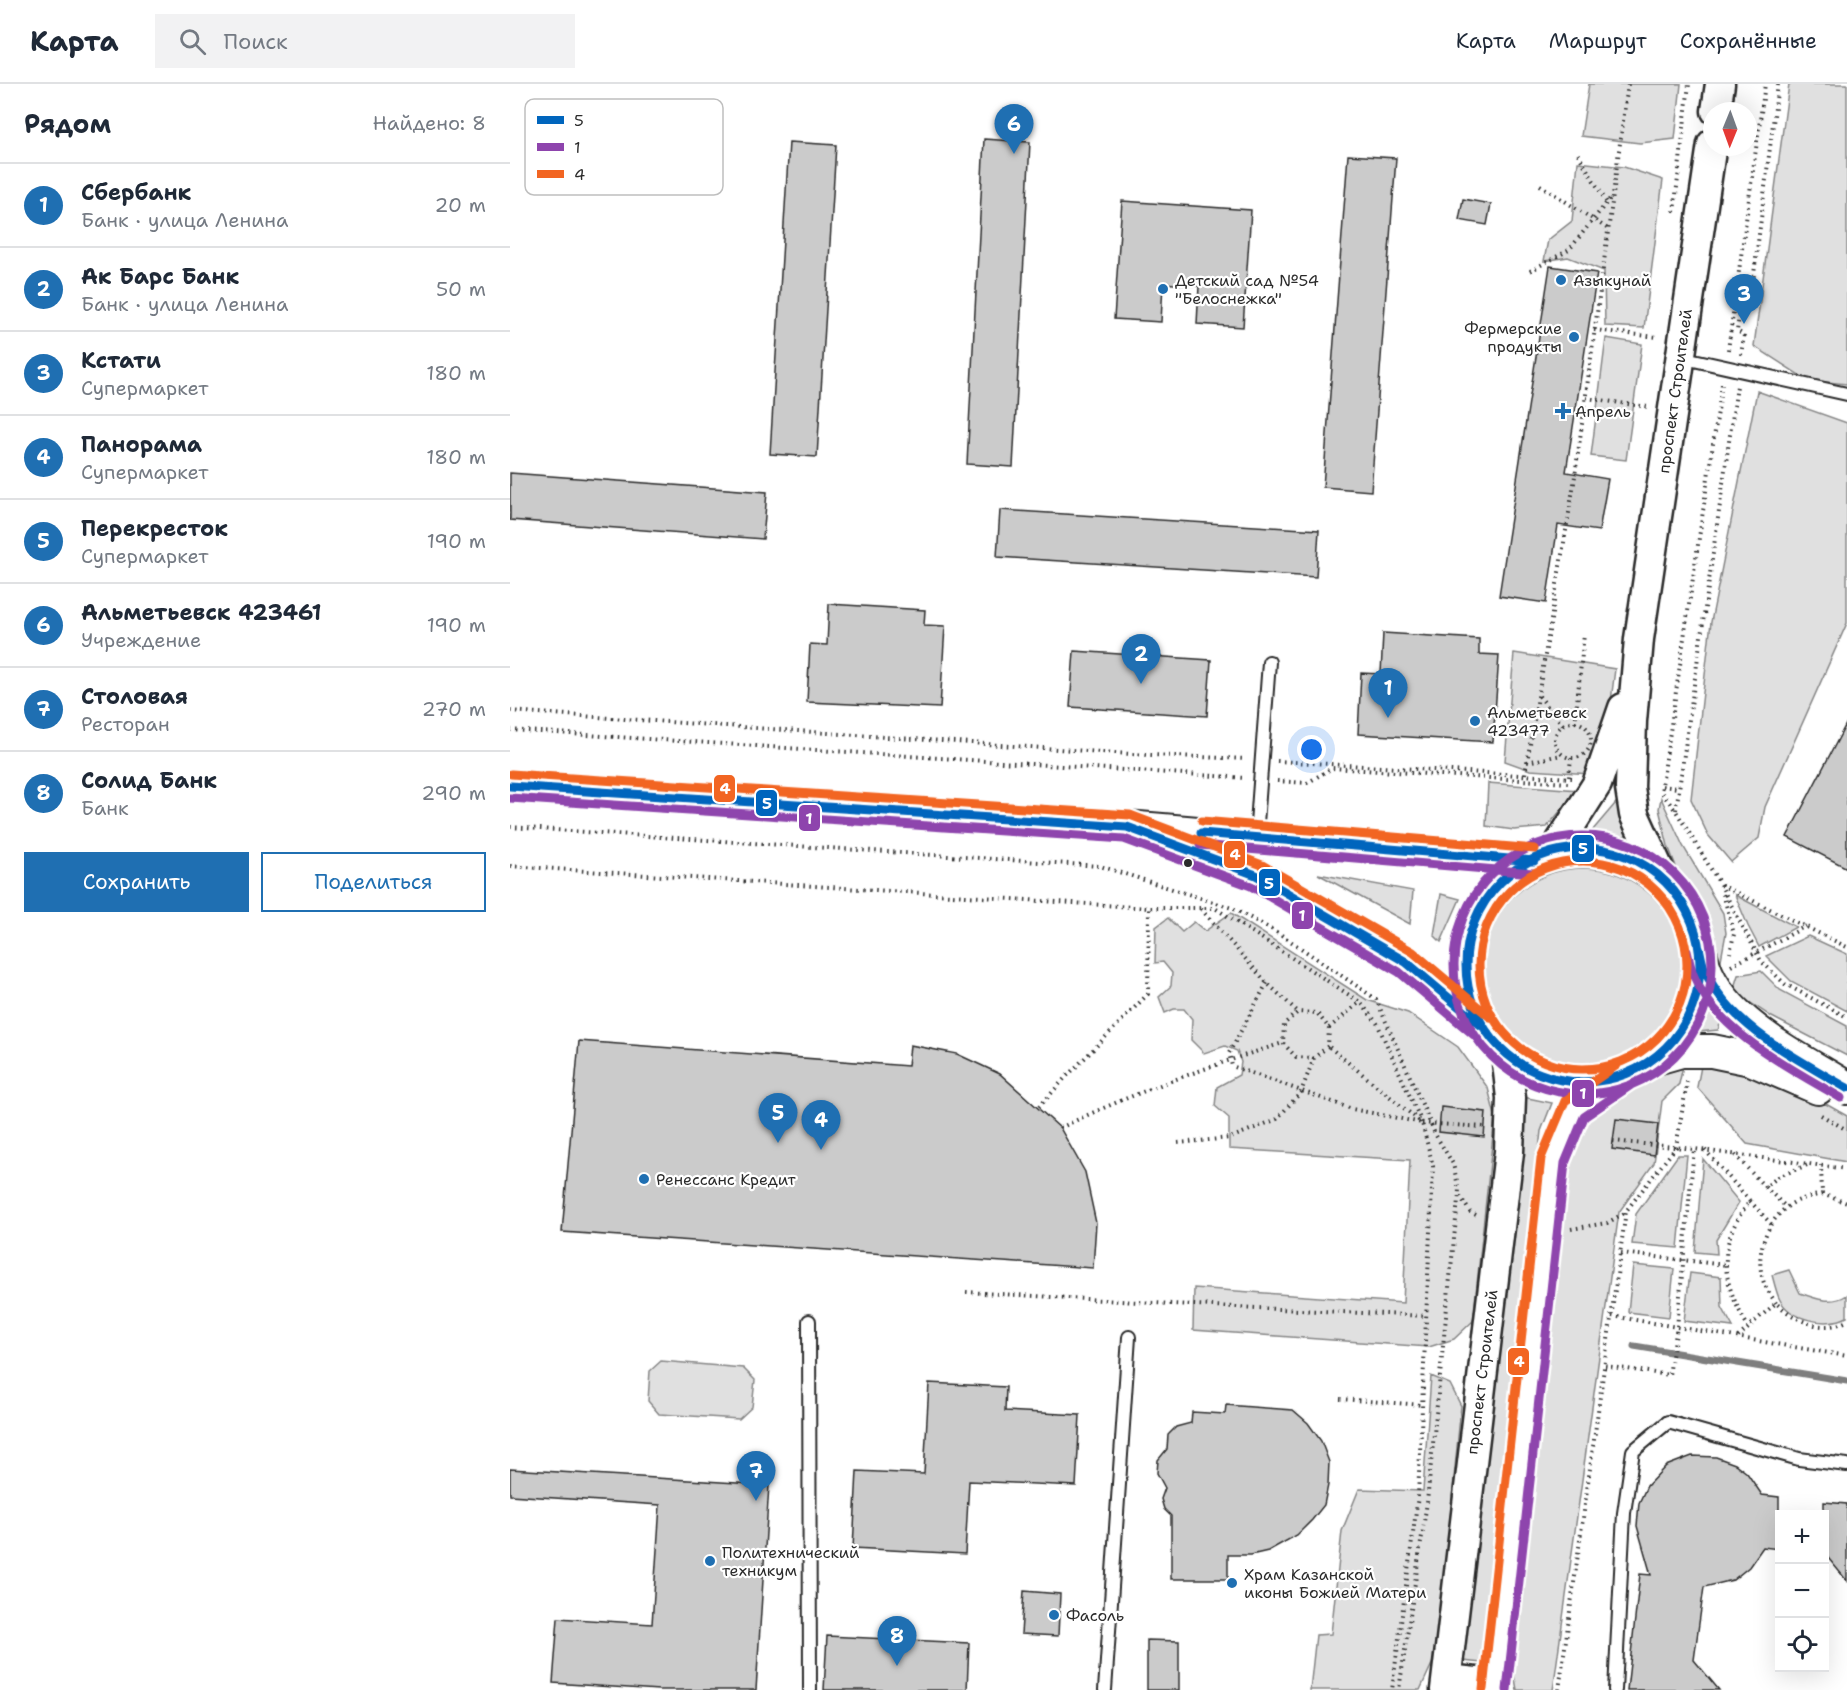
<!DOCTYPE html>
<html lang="ru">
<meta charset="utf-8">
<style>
body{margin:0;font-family:"Shantell Sans",sans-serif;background:#f2f2f3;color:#1f2937}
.controls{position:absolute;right:18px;bottom:18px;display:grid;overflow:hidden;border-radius:0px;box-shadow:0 6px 24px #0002}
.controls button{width:54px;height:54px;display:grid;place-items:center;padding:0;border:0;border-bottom:2px solid #e0e1e3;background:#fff;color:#1f2937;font:30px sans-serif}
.compass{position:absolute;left:1193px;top:18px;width:54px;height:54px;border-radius:50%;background:#fff;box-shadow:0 6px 24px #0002;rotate:181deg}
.you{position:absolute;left:802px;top:666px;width:21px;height:21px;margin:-15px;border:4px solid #fff;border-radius:50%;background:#1a73e8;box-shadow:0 0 0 9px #1a73e833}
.badge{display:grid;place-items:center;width:39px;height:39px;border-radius:50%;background:#1f6fb2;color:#fff;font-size:20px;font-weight:700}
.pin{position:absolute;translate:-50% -50px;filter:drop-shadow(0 2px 3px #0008)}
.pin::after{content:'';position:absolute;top:32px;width:21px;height:18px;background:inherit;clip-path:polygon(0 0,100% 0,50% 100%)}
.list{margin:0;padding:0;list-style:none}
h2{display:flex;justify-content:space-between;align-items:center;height:78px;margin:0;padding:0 24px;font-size:26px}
h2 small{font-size:20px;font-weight:400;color:#747a83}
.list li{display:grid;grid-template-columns:39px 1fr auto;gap:18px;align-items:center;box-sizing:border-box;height:84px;padding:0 24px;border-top:2px solid #e0e1e3}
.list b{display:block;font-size:22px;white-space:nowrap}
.list p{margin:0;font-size:20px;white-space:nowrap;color:#747a83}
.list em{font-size:20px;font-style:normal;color:#747a83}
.actions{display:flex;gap:12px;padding:18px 24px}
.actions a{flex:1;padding:14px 0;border:2px solid #1f6fb2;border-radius:0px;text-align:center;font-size:21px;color:#1f6fb2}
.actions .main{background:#1f6fb2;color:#fff}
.icon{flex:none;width:33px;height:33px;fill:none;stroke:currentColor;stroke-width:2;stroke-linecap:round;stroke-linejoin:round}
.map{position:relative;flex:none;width:1337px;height:1606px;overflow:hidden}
header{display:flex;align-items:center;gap:36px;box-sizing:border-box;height:84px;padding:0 30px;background:#fff;border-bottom:2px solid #e0e1e3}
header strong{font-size:28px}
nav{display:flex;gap:33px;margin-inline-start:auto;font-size:21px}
.search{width:420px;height:54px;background:#f2f2f3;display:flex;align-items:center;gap:15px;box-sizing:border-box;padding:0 21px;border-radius:0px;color:#747a83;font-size:22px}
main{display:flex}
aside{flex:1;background:#fff}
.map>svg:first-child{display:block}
.green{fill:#e0e0e0;stroke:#868686;stroke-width:1.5}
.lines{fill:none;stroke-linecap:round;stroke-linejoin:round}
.stream{stroke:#7e7e7e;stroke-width:7}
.building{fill:#cbcbcb;stroke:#2b2b2b;stroke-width:1.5}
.service-casing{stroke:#2b2b2b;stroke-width:16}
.tertiary-casing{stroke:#2b2b2b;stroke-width:33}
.secondary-casing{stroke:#2b2b2b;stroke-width:36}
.path{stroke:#2b2b2b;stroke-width:4;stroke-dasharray:1.5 4.5;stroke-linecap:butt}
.service{stroke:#fff;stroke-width:12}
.tertiary{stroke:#fff;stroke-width:28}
.secondary{stroke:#fff;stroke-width:32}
.bus-1-casing{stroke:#fff;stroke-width:14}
.bus-2-casing{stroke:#fff;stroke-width:14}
.bus-3-casing{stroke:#fff;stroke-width:14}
.bus-1{stroke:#0065bd;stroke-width:9}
.bus-2{stroke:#8e44ad;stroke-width:9}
.bus-3{stroke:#f26522;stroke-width:9}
.poi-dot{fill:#1f6fb2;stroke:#fff;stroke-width:2}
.bus-dot{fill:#2b2b2b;stroke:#fff;stroke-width:2}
.labels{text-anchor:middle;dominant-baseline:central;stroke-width:4.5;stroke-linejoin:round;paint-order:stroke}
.poi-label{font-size:16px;fill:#2b2b2b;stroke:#fff;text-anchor:start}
.street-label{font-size:16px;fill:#2b2b2b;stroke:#fff}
.key{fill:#fff;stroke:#bfbfbf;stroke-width:1.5}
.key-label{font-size:16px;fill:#2b2b2b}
.line-badge{stroke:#fff;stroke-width:2}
.badge-label{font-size:16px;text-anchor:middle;font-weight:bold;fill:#fff}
</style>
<header>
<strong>Карта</strong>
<div class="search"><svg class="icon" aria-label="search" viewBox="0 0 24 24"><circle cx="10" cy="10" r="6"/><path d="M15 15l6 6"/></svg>Поиск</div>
<nav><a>Карта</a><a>Маршрут</a><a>Сохранённые</a></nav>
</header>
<main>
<aside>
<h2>Рядом<small>Найдено: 8</small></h2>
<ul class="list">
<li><span class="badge">1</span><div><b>Сбербанк</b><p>Банк · улица Ленина</p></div><em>20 m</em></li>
<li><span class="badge">2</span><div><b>Ак Барс Банк</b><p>Банк · улица Ленина</p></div><em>50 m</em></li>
<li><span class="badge">3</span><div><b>Кстати</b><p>Супермаркет</p></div><em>180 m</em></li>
<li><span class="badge">4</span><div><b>Панорама</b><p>Супермаркет</p></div><em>180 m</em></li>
<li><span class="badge">5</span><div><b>Перекресток</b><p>Супермаркет</p></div><em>190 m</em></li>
<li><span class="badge">6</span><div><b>Альметьевск 423461</b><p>Учреждение</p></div><em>190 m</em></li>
<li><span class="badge">7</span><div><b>Столовая</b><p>Ресторан</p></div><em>270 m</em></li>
<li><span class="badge">8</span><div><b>Солид Банк</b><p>Банк</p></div><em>290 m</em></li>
</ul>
<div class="actions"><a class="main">Сохранить</a><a>Поделиться</a></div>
</aside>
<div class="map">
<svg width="1337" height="1606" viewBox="0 0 1337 1606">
<rect width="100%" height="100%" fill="#fff"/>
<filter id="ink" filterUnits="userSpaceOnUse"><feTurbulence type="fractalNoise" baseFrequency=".0167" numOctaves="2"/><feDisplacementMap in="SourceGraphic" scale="12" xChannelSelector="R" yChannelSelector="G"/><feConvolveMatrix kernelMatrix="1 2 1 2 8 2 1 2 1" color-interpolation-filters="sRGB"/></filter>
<g filter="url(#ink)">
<path class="green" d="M1079,0H1171L1165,55L1130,59L1071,52Z
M1279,0H1337V300L1297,296L1244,262Z
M1068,78L1114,83L1153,96L1134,244L1095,242L1094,187L1058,173L1034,177L1038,156L1062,137Z
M1096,254L1132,260L1116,376L1081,372Z
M1247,307L1337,339V539L1255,723L1249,754L1221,778L1198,751L1181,715L1201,538Z
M1004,569L1105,585L1096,657L1081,690L1020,686L995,677Z
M978,699L1068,706L1037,743L1004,746L976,742Z
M1111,713L1119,753L1082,747Z
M1151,714L1173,762L1213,829L1216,849L1210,881L1195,834L1171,795L1158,762L1149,725Z
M974 883a99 99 0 1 1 198 0a99 99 0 1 1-198 0Z
M808,790L903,807L900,840Z
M931,810L950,815L931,858L924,851Z
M1225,811L1286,843L1249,863L1238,842Z
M721,829L857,916L898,929L948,963L978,1004L985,1032L963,1237L944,1255L919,1263L683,1246L684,1204L893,1219L900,1076L719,1065V1034L705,1022L707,1003L729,991L731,978L727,967L715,962L694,969L681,956L682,935L674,925H664L655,929L649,913L661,902L662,889L653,878L645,879L646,843L658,834L672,848L684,838L695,847Z
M1298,852L1337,870V927L1281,897L1256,872Z
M1251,887L1270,906L1337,942V972L1262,933L1223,907L1228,891Z
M1197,918L1201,920L1211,937L1208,946L1189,948L1182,947L1189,934L1192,920Z
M1192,977L1229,980L1307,1015L1337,1032V1078L1237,1060L1187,1003Z
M1173,982L1169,1000L1152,1017L1144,1079L1109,1128L1043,1606H1007L1001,1572L1056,1085L1073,1035L1099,1013L1148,987Z
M1013,1013L1042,1019L1031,1047L972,1579L953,1577L1015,1043Z
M1168,1071H1177L1168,1164L1122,1160L1126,1130Z
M1193,1075L1229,1118L1206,1156L1207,1170L1185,1168Z
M1123,1181L1164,1185L1159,1233L1118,1228Z
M1279,1186L1290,1209C1306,1215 1322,1221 1337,1211V1233C1317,1244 1279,1236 1269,1214C1266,1207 1264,1198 1262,1191Z
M1180,1189L1211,1193L1212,1223L1223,1243L1174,1237Z
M151,1277L233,1284L245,1296L242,1323L229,1335L149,1330L138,1317L140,1287Z
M921,1292L940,1300L951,1322L927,1569L910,1606H800L806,1551L821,1550L832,1447L849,1405L913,1407Z"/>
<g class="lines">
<path class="stream" d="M1124,1262L1337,1297"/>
</g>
<path class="building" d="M474,55L520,58L503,383L457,380Z
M279,58L326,61L307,373L260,370Z
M838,71L886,74L861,407L813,403Z
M953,115L981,120L977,141L949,136Z
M612,117L741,126L733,243L687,240L689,202L653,199L651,238L604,235Z
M1040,182L1087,189L1056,388L1098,395L1089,447L1048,441L1036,519L989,512Z
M0,389L257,408L253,455L0,436Z
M490,426L809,446L806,493L487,473Z
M319,520L415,526L414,541L435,542L430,624L297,618L300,560L317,561Z
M873,549L969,555V570L989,571L983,658L848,650L851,589L871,590Z
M564,567L701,576L697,632L560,623Z
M1337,638V784L1277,753Z
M69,957L398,982L400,961L447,970L490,990L550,1044L575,1088L586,1139L583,1184L52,1148Z
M931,1023L976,1028L974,1053L929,1048Z
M1106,1035L1148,1040L1144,1071L1102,1065Z
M419,1299L496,1303L495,1327L570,1331L566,1402L459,1397L455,1470L343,1464L347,1387L414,1390Z
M716,1321L783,1326L798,1339L811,1357L819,1378L818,1401L814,1421L802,1436L787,1451L758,1467L741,1471H718V1495H661V1432L654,1425L651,1415L655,1404L647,1389L648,1376L657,1365L658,1351L666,1343L681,1339L682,1328L715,1330Z
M1182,1372L1206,1373L1225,1380L1237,1389L1252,1411L1269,1413V1465L1253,1463L1239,1483L1223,1496L1194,1503L1184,1576L1209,1606H1117L1130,1490L1141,1491L1127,1442L1129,1419L1137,1402L1156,1382Z
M0,1385L259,1401L246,1606H149L43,1599L48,1534L142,1540L150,1421L0,1411Z
M1314,1418L1337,1420V1497L1314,1469Z
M514,1507L550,1510L548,1552L511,1550Z
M317,1552L459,1559L457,1606H314Z
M637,1556L669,1557V1606H637Z"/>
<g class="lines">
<g class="service-casing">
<path id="service" d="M1170,273L1337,310
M746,753L759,578
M299,1237L300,1606
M595,1606L619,1253
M1105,1606L1114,1429L1123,1367L1158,1338L1289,1375L1337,1381"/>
</g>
<g class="tertiary-casing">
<path id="tertiary" d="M1206,27L1210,0
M1045,766L1087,700L1113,624
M1153,794L1124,730L1120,704L1122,637L1129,555L1202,60
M937,1595L985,1600
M935,1606L999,1068L1001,1014L996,970
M985,1606L1043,1076L1064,1025L1114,991"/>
</g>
<g class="secondary-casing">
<path id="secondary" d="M0,702L617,743L1024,777
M654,756L746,791L896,878L969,940
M956 881a117 117 0 1 1 234 0a117 117 0 1 1-234 0Z
M1191,871C1204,935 1286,972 1337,1004
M1143,975L1171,967H1202L1241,975L1308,1004"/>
</g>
<path class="path" d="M1068,70L1097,119
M1030,101L1098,145
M1164,128L1179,0
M1020,187L1059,166L1102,112
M1084,246L1147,253
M1218,266L1255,0
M1231,271L1234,251L1227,247L1232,210L1242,206L1268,0
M1212,300L1151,708L1166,727L1210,800L1251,877L1275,900L1337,933
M1076,314L1138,323
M1029,612L1053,641
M0,627L620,670L736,675
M1045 656a18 18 0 1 1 36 0a18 18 0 1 1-36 0Z
M1065,639L1074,550
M0,646L736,694
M767,677L1062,694
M1017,678L1052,671
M1015,690L1064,399L1118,0
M1059,693L1061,674
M767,697L797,699L822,684L1058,699
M1152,702L1168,704
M1166,726L1227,302
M0,743L590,782L722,824L770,850L866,915L925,1050L943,1080L949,1106L917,1418L889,1606
M0,782L639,824H705L850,918L867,939L912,1039L818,962
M1211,801L1337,863
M1213,810L1224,850L1220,869
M691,825L757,899L788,928
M1221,882L1296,842
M757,899L719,969L722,982L842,1025L912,1039L923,1082L908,1412L882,1606
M819,944L850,918
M529,1023L556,993L638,910L639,824
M1311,1031L1337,1046
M912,1039L974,1043
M550,1044C622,1009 697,983 773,959
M1103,1057L1184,1065L1337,1085
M668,1059L720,1054L767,1035L791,1008L804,974L818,962L819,944L807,929L788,928L774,940L773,959L786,973L804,974
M1195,1066L1240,1117C1207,1159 1210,1194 1236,1239L1242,1240L1266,1219C1285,1236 1311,1250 1337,1237
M1225,1071L1255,1103L1268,1093L1297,1081
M1255,1103L1276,1123
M1312,1110L1337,1119
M950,1112L960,1128L966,1131
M1240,1117L1262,1141
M1061,1145L1097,1139L1116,1128
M1111,1169L1216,1181
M456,1208L662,1220L917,1232
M1266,1219C1262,1213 1257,1206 1254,1199C1244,1172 1255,1140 1277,1123C1287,1115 1300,1113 1312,1110L1311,1081
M1102,1232L1337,1272
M1228,1253L1242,1241
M1095,1282L1159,1291L1167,1243L1184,1065
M830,1315L913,1321
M1049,1606L1116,1127L1166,1063L1178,993"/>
<use href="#service" class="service"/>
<use href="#tertiary" class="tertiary"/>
<use href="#secondary" class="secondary"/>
<g class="bus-1-casing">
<path id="bus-1" d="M0,702L617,743L746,791L896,878L972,942
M691,749L1024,777
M956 881a117 117 0 1 1 234 0a117 117 0 1 1-234 0Z
M1189,864C1191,871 1192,880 1195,887C1221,943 1286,974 1337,1004"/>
</g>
<g class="bus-2-casing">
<path id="bus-2" d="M0,714L614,755L741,802L889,888L964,951
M944 881a129 129 0 1 1 258 0a129 129 0 1 1-258 0Z
M690,761L1023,789
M1177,867C1179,875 1180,882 1183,890C1206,948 1280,984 1331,1014
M997,1606L1055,1079L1074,1033L1121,1001"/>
</g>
<g class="bus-3-casing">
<path id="bus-3" d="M1,690L620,731L752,781L903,868L980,933
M692,737L1025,765
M969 881a104 104 0 1 1 208 0a104 104 0 1 1-208 0Z
M973,1605L1031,1074L1055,1017L1107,981"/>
</g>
<use href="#bus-1" class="bus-1"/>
<use href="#bus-2" class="bus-2"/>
<use href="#bus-3" class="bus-3"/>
</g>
</g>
<g class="poi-dot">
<circle cx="1051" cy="196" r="6"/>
<circle cx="653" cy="205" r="6"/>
<circle cx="1064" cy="253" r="6"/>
<path d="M1050 318h6v6h6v6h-6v6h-6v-6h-6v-6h6z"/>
<circle cx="965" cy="637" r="6"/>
<circle cx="134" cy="1095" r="6"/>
<circle cx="200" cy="1477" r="6"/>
<circle cx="722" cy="1499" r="6"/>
<circle cx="544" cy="1531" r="6"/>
</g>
<circle class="bus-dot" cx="678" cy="779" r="5"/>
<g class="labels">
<g class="poi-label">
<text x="665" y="196">Детский сад №54<tspan x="665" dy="18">"Белоснежка"</tspan></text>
<text x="1063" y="196">Азыкунай</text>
<text x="1052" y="244" text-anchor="end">Фермерские<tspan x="1052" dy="18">продукты</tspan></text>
<text x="1065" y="327">Апрель</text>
<text x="977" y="628">Альметьевск<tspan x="977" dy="18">423477</tspan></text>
<text x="146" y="1095">Ренессанс Кредит</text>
<text x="212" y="1468">Политехнический<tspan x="212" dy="18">техникум</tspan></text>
<text x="734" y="1490">Храм Казанской<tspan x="734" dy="18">иконы Божией Матери</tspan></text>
<text x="556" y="1531">Фасоль</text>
</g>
<g class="street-label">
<text transform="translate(1165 307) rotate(-82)">проспект Строителей</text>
<text transform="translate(972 1288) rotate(-83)">проспект Строителей</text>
</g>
</g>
<rect x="15" y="15" width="198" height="96" rx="9" class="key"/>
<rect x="27" y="32" width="27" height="8" fill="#0065bd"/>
<rect x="27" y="59" width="27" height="8" fill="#8e44ad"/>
<rect x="27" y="86" width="27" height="8" fill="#f26522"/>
<g class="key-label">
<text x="64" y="42">5</text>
<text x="64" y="69">1</text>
<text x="64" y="96">4</text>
</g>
<g class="line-badge">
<rect x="203" y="690" width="23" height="29" rx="6" fill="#f26522"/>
<rect x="245" y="705" width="23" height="28" rx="6" fill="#0065bd"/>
<rect x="288" y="720" width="23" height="28" rx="6" fill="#8e44ad"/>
<rect x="1061" y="750" width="24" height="29" rx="6" fill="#0065bd"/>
<rect x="713" y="756" width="23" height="29" rx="6" fill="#f26522"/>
<rect x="748" y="784" width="23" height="29" rx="6" fill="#0065bd"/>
<rect x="781" y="817" width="23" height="29" rx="6" fill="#8e44ad"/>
<rect x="1061" y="995" width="24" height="29" rx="6" fill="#8e44ad"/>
<rect x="997" y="1263" width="23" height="29" rx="6" fill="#f26522"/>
</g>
<g class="badge-label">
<text x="215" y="710">4</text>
<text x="257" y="725">5</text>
<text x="299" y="740">1</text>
<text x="1073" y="770">5</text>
<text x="725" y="776">4</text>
<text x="759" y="805">5</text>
<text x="792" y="837">1</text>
<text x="1073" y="1015">1</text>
<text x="1009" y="1283">4</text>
</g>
</svg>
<div class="controls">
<button>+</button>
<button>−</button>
<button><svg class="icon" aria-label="locate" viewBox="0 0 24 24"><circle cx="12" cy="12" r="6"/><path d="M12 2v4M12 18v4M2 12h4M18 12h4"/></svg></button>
</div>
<svg class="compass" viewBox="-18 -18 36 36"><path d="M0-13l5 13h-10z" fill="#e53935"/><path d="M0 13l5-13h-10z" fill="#747a83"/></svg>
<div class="you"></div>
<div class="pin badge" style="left:878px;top:634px">1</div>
<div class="pin badge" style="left:631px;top:600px">2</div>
<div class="pin badge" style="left:1234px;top:240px">3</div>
<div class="pin badge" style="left:311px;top:1066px">4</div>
<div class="pin badge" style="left:268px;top:1059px">5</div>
<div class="pin badge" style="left:504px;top:70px">6</div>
<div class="pin badge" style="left:246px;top:1417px">7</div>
<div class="pin badge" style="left:387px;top:1582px">8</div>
</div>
</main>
